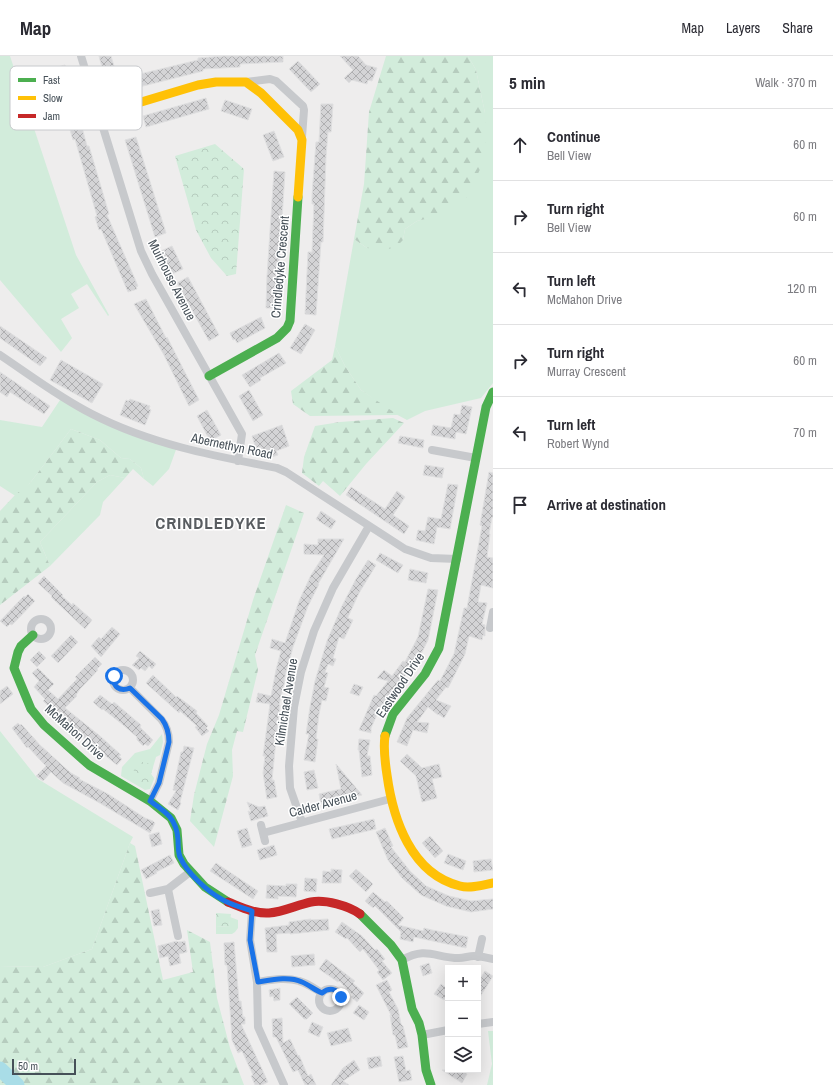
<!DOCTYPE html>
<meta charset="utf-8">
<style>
body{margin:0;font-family:"Archivo Narrow",sans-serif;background:#f2f2f3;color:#2b2b33}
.controls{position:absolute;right:12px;bottom:12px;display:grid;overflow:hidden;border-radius:0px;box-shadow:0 4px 16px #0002}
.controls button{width:36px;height:36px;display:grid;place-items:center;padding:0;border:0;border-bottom:1px solid #e1e1e2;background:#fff;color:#2b2b33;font:20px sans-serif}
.scale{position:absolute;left:12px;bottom:10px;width:64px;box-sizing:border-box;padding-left:4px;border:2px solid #465058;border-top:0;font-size:11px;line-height:14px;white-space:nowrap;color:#465058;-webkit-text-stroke:3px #fff;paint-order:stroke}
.stop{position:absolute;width:12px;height:12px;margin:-9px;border:3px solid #1a73e8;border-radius:50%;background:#fff}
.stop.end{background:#1a73e8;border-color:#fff;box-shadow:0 1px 4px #0008}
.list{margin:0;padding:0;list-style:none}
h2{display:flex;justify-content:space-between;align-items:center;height:52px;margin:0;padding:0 16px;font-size:17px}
h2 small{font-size:13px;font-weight:400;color:#7c7c81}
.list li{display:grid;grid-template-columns:26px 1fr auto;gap:12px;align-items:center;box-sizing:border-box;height:72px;padding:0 16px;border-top:1px solid #e1e1e2}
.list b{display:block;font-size:15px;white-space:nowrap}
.list p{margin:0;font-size:13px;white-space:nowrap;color:#7c7c81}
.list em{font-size:13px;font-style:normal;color:#7c7c81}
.icon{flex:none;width:22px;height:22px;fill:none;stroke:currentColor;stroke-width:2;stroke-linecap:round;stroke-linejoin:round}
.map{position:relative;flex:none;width:493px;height:1029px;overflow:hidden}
header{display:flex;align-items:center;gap:24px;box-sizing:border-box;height:56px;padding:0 20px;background:#fff;border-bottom:1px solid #e1e1e2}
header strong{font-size:19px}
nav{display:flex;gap:22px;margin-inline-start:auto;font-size:14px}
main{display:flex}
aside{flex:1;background:#fff}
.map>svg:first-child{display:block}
.grass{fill:#d2ecdb}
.forest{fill:url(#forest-firs)}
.park{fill:url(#park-crowns)}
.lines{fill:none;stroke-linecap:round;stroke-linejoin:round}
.river{stroke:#a9dde7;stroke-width:15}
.building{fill:url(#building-cross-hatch);stroke:#dfdfe0}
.street{stroke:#c7c9cc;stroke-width:8}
.fast{stroke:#4caf50;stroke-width:9}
.slow{stroke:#ffc107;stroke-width:9}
.jam{stroke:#c62828;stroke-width:9}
.route{stroke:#1a73e8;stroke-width:5}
.labels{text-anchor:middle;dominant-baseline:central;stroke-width:3;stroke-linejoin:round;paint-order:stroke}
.street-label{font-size:13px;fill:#465058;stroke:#fff}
.district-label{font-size:17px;font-weight:bold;letter-spacing:1px;fill:#595d61;stroke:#fff}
.key{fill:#fff;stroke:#c8cacd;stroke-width:1}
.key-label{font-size:11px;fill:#465058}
</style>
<header>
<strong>Map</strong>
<nav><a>Map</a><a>Layers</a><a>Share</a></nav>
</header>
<main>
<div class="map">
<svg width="493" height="1029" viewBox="0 0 493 1029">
<defs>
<pattern id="forest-firs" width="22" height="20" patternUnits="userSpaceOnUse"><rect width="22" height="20" fill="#d2ecdb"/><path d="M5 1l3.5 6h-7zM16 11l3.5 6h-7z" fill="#b6ccbe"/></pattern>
<pattern id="park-crowns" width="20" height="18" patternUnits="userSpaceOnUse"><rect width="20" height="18" fill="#d2ecdb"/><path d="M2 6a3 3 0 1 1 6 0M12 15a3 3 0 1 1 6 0" fill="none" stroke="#b6ccbe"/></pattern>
<pattern id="building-cross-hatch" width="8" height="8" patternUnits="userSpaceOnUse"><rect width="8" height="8" fill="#d4d4d6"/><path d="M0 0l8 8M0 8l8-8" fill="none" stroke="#aeaeb0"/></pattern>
</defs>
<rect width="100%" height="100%" fill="#eeeded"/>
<path class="grass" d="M0,0H10L76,199L109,259L108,260L87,228L71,238L79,252L61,263L72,282L61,296L0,224Z
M468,0H493V327L481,342L425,355L407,364L390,355L361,334L345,310L335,290L354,183L367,192L403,184L405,173L417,165L431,161L485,57L476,14Z
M62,341L84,354L177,391L169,413L153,430L144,423L141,412L130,403L121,402L100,384L71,373L30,427L17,441L0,430V364L42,371Z
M110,419L125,422L103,446L100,459L50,510L40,486L97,426Z
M0,675L38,723L133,781L130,787L92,893L43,911L0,910Z
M162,678L163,686L160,699L156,701L151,718L154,723L150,733L145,734L121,720L122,711L135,697L150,693Z
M230,861L238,864V872L235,876L232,878H216V870L229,871Z
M488,975H493V1029H487L492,1008Z"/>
<path class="forest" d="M386,0H468L476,14L485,57L486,83L483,107L467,141L442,159L417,165L405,173L403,184L397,190L386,194L367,192L354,183L364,128L369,56Z
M335,290L345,310L361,334L398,359L310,360L293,348L291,335L332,304Z
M393,362L404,367L366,408L340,440L323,425L319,430L302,417L304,401L315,370L340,366Z
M71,373L100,384L121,402L130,403L141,412L144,423L133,413L125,422L110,419L97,426L40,486L50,510L0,549V455L15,439L30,427Z
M286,449L304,457L255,599L258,614L243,676L237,675L232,694L233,720L214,791L190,765L194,739L207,688L219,659L253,544Z
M130,787L135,790L163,924L193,916L187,874L210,886L217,942L230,992L244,1029H0V910L43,911L92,893Z"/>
<path class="park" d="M215,88L244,113L236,218L227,220L211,202L196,174L175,100Z
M142,706L151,708L153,711L151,718L154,722L151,727L144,728L137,725L133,718L135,710Z
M216,857L231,858L229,871L216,870Z"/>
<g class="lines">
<path class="river" d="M0,1013L17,1029"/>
</g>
<path class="building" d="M99,0H111L117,20L105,23Z
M224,0H283V6L240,8V11L203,13V15L135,32L132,20L198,4V2Z
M340,0H358L366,9L377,12L372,25L368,24L367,28L352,24L349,27L344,22L353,14Z
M298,5L320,28L311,36L289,13Z
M65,9L87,90H89L109,158L107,159L138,230L136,231L137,233L128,236L101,173L99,174L95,161L97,160L75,83L73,84L63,50H64L54,12Z
M206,42L209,53L146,71L143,60Z
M225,44L252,53L248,64L221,55Z
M321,48H333L331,76H328L326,100L323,186H321L316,259L305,258L308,196H312L314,148H312V140L316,86H319Z
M274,75L284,101L273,105L263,79Z
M136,81L166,177L155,181L125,84Z
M274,115L285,116L278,226V252H266L267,220Z
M172,190L183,213L172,218L161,195Z
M188,221L219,279L209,285L177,227Z
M146,243L166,282L167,281L199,344L189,350L164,299L134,248Z
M261,261L265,272L237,287L235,283L233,284L230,277Z
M305,268L315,274L301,298L290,292Z
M0,270L47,302L40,310L0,282Z
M279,297L286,307L260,322L261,324L250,331L242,319Z
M61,304L103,328L92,347L50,324Z
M0,316L50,350L44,358L10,336L7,341L0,336Z
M249,334L263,359L253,365L239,340Z
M130,343L150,350L149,353L151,354L145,369L120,359L126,344L129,345Z
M462,349L472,351L466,378L456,376L455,383L431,379L433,369L451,372L454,358L460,359Z
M207,354L221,379L210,385L197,360Z
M282,369L289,390L276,395L278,399L268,402L267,399L264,400L261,391L256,393L252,380Z
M400,380L424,384L423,392L398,387Z
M425,409L444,412L442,422L423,419Z
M489,416L493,417V462L492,461L489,478H490L487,501L493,502V532L481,529L478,546L487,547L482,568L485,569V580L483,579L482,584L469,580L465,598L448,632L446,631L436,644L451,650L444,662L438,658V659L428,651L417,666L429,667L427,677L413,674L407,690L397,686L407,662L438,624L440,625L454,598L464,552H467L482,470L480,469Z
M448,428L458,429L450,473L437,471L434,488L416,484L418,474L425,475L428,461L441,463Z
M351,431L385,453L397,435L405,441L393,459L409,470L404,478L346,439Z
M321,455L336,465L331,473L316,463Z
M318,483H344L318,528H319L308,550L293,591L284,624H285L279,649H280L277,674L272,724H274L277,741L267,743L263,717L265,700H263L270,648L256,646L258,637L271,640L276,614L281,595L270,592L272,583L285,587L299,545L311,519L324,499L304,498V488L318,489Z
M380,497L403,509L398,517L376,504Z
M368,504L376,509L359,537L348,561V562L353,564L344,583L339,581L333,602L336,603L333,610L328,608L325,616L328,617L324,631L329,632L326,645L322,644L319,658L316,683H318L315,706L304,704L309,678H306L310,651L315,625L327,585L342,550L356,523Z
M410,513L428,517L426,527L408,524Z
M44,520L63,539L62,540L72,549L73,547L92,564L85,573L51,541L52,540L38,527Z
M428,533L438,534L428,584L417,606L416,605L400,627L403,630L398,628L380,652L371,672V677L359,674L374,639L376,640L388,625L377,622L384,614L392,620L403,605L405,606L418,581Z
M28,538L35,545L12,569L10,568L7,571L0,565L24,540L25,541Z
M112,571L120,578L101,601L91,590L99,581L101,583Z
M71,579L78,586L58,607L51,600Z
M39,595L46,602L37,611L30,604Z
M140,595L156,608L152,613L149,610L145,615L141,612L139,614L132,609L139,602L136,600Z
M95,601L102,608L97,613L98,614L80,633L76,639L77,640L65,652L100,680L121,699L119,700L122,703L117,709L55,659L56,657L43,645L45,643L34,631L39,625L32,617L38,612L54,628L48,634L58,643L77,623L75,621Z
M153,619L176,641L177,640L197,655L196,657L208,670L206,672L209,675L202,680L195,671L197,670L180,655L179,657L146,627Z
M354,628L363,631L359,640L350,637Z
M7,630L13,638L0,648V635Z
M100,639L112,648L114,646L141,669L140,671L153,684L148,690L145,688L143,690L137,684V681L122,668L103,653L102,654L93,646Z
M18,667L20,669L21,668L40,689L63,710L71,717L80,722L79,723L108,738L145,762L153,765L155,767L150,777L98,746L63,727L51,716L43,725L36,720L46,710L28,691L27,692L12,672Z
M359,683L370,684L367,700H370L372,719L362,721L359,694H358Z
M184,690L194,692L180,746L181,747L178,754L168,748L176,735L173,734L181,696H183Z
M407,698L422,712L439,708L442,721L432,723L437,742L422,746L416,720L400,705Z
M336,708L362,739L321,748L319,738L341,733Z
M314,714L318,732L307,734L304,716Z
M247,746L259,751L265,750L268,760L251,765L248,755L251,756Z
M374,763L376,773L332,783L329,773Z
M247,772L252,789L242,792L237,775Z
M385,772L393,790L391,791L410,815L426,830L449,840L471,845L493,843V853L471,856L446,850L421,839L402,822L388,804L376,776Z
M159,776L162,788L152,791L149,779Z
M430,780L443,795L435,802L422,787Z
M274,789L277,799L260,804L257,794Z
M448,798L466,805L463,814L444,807Z
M170,799L174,807L156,816L157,817L146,823L141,814Z
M491,803L493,814L474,816L473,805Z
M216,807L258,835L253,843L210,815Z
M331,813L342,814L341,827H322L323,815L331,816Z
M356,813L373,828L366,836L349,820Z
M305,822L317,823L316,836L304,835Z
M286,828H297L296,841L278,840V843L266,842L267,829L286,830Z
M373,836L385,846L387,845L404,862L398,869L423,875L424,872L432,874L468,881L466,892L414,881L413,886L400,883L401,876L375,850L373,852L365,845Z
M159,853L162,869L154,870L151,855Z
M311,863V864L328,863L329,874L290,878V877L276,878L277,896H267L265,872L289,869V866Z
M342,866L362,880L375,894L377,893L385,903L382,905L392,917L383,924L377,916L379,914L363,893L360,896L347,882L346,883L335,876Z
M177,885L178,886L185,885L187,896L179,898L181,907L170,910L168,900L160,902L158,890Z
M234,886L239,945H241L243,961H245V968H241L268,1026L262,1029H255L251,1020L253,1019L242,995L238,997L232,984L227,909H225L224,887Z
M314,898L315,909L292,911L291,900Z
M326,903L355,925L353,927L364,937L357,946L351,941L353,939L339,925L338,926L319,913Z
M429,907L432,917L423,920L420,910Z
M485,915L493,920L478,944V926Z
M387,924L392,934L389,936L398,953L401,968L403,970L408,991L398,993L395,979H393L390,959L392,961L376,929Z
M441,928L448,933V938L444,944L434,938Z
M280,932V944L274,945L273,940L270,941L269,934Z
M297,941L313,957L307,963H304L289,948Z
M359,949L369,956L364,964L353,957Z
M282,962L283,987L290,983L298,1000L299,999L308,1020L311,1018L316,1029H305L298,1014L293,1016L276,981H273L272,963Z
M312,966L323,971L319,981L308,976Z
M348,972L352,985L331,990L327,977Z
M380,1000L382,1010L369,1013L367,1002Z
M403,1000L406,1015L410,1014L412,1024L399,1026L394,1001Z
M354,1004L360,1014L343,1025L349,1029H331L343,1012Z
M442,1014H460L467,1018L462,1027Z"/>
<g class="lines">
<path class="street" d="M81,0L141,195L152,218L242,378L238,405
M246,26L270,23L276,25L303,50L304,54L302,81
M0,299C30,319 60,342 92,358C150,388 214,400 277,412L286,416L405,493L431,502L457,503
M432,394L476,402
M31 573a10 10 0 1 1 20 0a10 10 0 1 1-20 0Z
M490,572L493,556
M113 624a10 10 0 1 1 20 0a10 10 0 1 1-20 0Z
M130,632L161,663C167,670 169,677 169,686L159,727L150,745
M302,766L290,732L289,710L294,651L301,616L314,575L333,532L369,470
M261,769L265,785
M263,777L390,743
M150,837L168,833
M252,855L250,884L257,926L258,971L284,1029
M178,880L168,833L190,816
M478,901L482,883
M402,904C427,890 435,902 459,902C464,902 469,900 474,900C481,900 487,902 493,903
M257,926C271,924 285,921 299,925C307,927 315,933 322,937
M319 944a11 11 0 1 1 22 0a11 11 0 1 1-22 0Z
M478,968L493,966
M422,979L448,974"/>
<path class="fast" d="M209,320L277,282L287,272L290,265L298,141
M33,579L21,590L18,596L14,612L31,653L44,669L89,709L150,745L171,762L177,774L179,799L184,808L205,831L228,846
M385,680L393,658L425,618L439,592L486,351L493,336
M360,858L391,889L402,904L412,953L419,967L422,979L426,1014L431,1029"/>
<path class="slow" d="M98,59L198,29L216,26H246L261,37L298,74L302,84L298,141
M385,680C383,693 385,706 387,719C393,763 411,818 460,830C470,833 483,829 493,827"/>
<path class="jam" d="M228,846C241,851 255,858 269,857C283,856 297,849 311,846C325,843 349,850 360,858"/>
</g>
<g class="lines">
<path class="route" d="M114,620C112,631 120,636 130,632L162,663C167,670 169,677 169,686L159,727L150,745C166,756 176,762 178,783C178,788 178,796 180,801C187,817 208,836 223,844C232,849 243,852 252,855L250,884L258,926C271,924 289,920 302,926C309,929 315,934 322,937C329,931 337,932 341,941"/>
</g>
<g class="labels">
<g class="street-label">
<text transform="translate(280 211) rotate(-85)">Crindledyke Crescent</text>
<text transform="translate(172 224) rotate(63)">Muirhouse Avenue</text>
<text transform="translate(232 390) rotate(12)">Abernethyn Road</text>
<text transform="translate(400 629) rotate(-56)">Eastwood Drive</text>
<text transform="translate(286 646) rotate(-81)">Kilmichael Avenue</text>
<text transform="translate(75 676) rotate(42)">McMahon Drive</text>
<text transform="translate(323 748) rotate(-15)">Calder Avenue</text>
</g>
<g class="district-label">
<text x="211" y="466">CRINDLEDYKE</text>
</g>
</g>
<rect x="10" y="10" width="132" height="64" rx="6" class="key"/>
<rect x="18" y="22" width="18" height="4" fill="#4caf50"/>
<rect x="18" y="40" width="18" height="4" fill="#ffc107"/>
<rect x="18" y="58" width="18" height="4" fill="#c62828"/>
<g class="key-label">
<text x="43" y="28">Fast</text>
<text x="43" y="46">Slow</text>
<text x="43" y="64">Jam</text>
</g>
</svg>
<div class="controls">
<button>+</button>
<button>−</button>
<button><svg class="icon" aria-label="layers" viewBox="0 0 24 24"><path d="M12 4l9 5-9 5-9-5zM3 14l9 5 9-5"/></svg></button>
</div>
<div class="scale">50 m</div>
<div class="stop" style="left:114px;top:620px"></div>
<div class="stop end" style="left:341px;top:941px"></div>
</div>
<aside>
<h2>5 min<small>Walk · 370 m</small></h2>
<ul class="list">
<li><svg class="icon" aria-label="ahead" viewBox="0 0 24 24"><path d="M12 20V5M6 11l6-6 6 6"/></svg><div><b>Continue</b><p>Bell View</p></div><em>60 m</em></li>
<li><svg class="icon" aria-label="right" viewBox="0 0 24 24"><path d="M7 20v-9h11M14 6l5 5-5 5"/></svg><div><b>Turn right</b><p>Bell View</p></div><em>60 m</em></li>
<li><svg class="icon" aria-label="left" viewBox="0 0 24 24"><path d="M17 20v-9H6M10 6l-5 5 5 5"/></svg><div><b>Turn left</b><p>McMahon Drive</p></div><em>120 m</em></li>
<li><svg class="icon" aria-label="right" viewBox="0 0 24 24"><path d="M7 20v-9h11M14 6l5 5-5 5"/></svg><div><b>Turn right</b><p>Murray Crescent</p></div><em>60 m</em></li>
<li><svg class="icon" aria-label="left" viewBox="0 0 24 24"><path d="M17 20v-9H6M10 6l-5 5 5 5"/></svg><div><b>Turn left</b><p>Robert Wynd</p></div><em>70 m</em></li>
<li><svg class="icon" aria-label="arrive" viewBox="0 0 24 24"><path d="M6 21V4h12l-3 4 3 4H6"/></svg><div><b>Arrive at destination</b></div></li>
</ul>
</aside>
</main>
